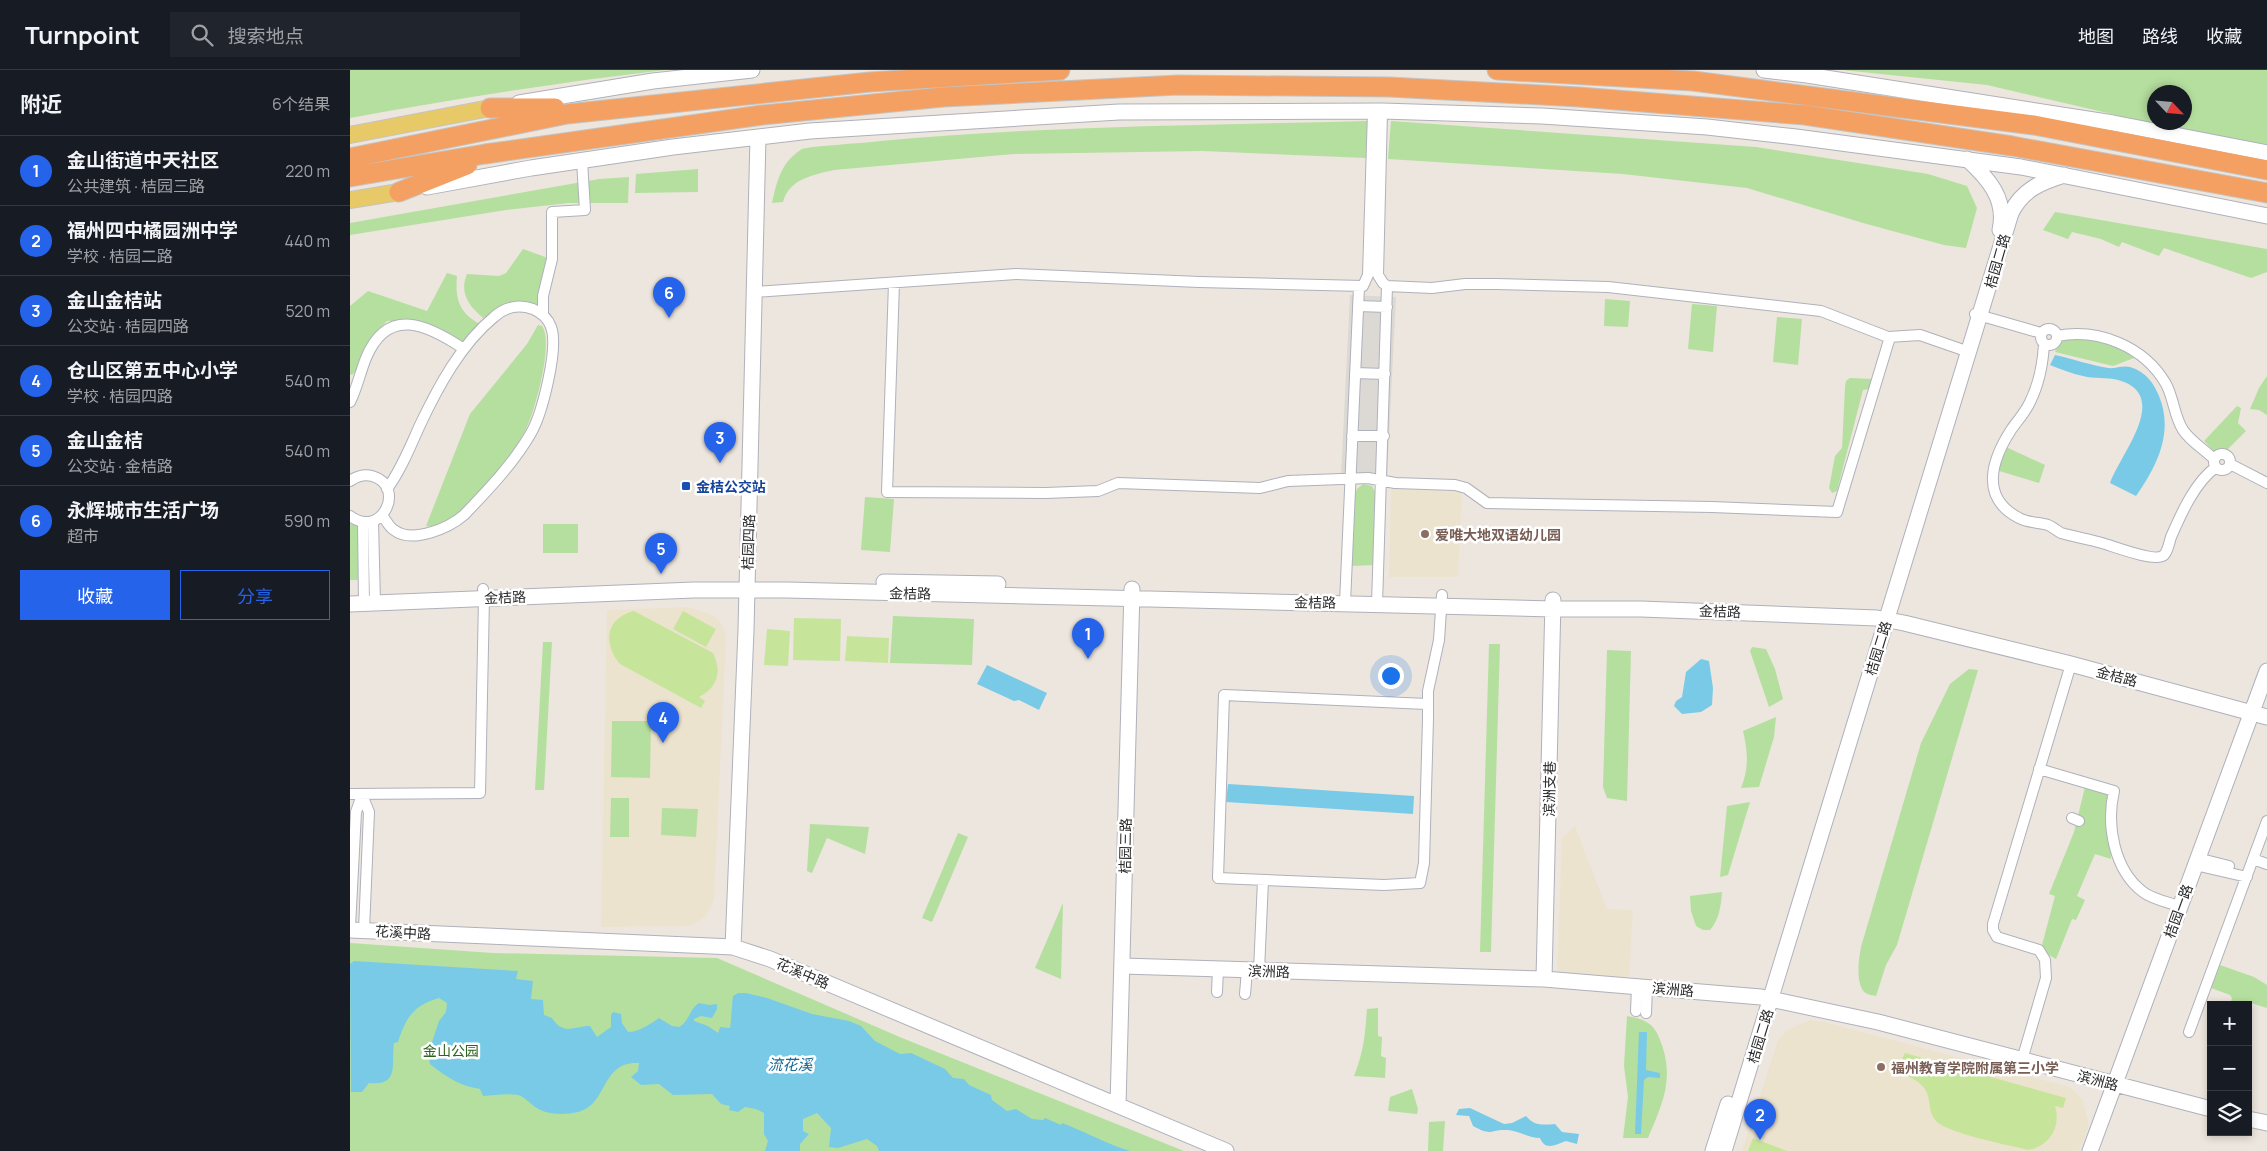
<!DOCTYPE html>
<html lang="zh">
<meta charset="utf-8">
<style>
body{margin:0;font-family:Manrope,"Noto Sans SC",sans-serif;background:#20242c;color:#f1f3f6}
.controls{position:absolute;right:15px;bottom:15px;display:grid;overflow:hidden;border-radius:0px;box-shadow:0 2px 8px #0003}
.controls button{width:45px;height:45px;display:grid;place-items:center;padding:0;border:0;border-bottom:1px solid #363941;background:#171b24;color:#f1f3f6;font:25px sans-serif}
.compass{position:absolute;left:1797px;top:15px;width:45px;height:45px;border-radius:50%;background:#171b24;box-shadow:0 2px 8px #0003;rotate:116deg}
.you{position:absolute;left:1040px;top:605px;width:18px;height:18px;margin:-12px;border:4px solid #fff;border-radius:50%;background:#1a73e8;box-shadow:0 0 0 8px #1a73e833}
.badge{display:grid;place-items:center;width:32px;height:32px;border-radius:50%;background:#2563eb;color:#fff;font-size:16px;font-weight:700}
.pin{position:absolute;translate:-50% -41px;filter:drop-shadow(0 1px 2px #0008)}
.pin::after{content:'';position:absolute;top:26px;width:18px;height:15px;background:inherit;clip-path:polygon(0 0,100% 0,50% 100%)}
.list{margin:0;padding:0;list-style:none}
h2{display:flex;justify-content:space-between;align-items:center;height:65px;margin:0;padding:0 20px;font-size:21px}
h2 small{font-size:16px;font-weight:400;color:#9ea1a6}
.list li{display:grid;grid-template-columns:32px 1fr auto;gap:15px;align-items:center;box-sizing:border-box;height:70px;padding:0 20px;border-top:1px solid #363941}
.list b{display:block;font-size:19px;white-space:nowrap}
.list p{margin:0;font-size:16px;white-space:nowrap;color:#9ea1a6}
.list em{font-size:16px;font-style:normal;color:#9ea1a6}
.actions{display:flex;gap:10px;padding:15px 20px}
.actions a{flex:1;padding:11px 0;border:1px solid #2563eb;border-radius:0px;text-align:center;font-size:18px;color:#2563eb}
.actions .main{background:#2563eb;color:#fff}
.icon{flex:none;width:28px;height:28px;fill:none;stroke:currentColor;stroke-width:2;stroke-linecap:round;stroke-linejoin:round}
.map{position:relative;flex:none;width:1917px;height:1081px;overflow:hidden}
header{display:flex;align-items:center;gap:30px;box-sizing:border-box;height:70px;padding:0 25px;background:#171b24;border-bottom:1px solid #363941}
header strong{font-size:24px}
nav{display:flex;gap:28px;margin-inline-start:auto;font-size:18px}
.search{width:350px;height:45px;background:#20242c;display:flex;align-items:center;gap:12px;box-sizing:border-box;padding:0 18px;border-radius:0px;color:#9ea1a6;font-size:19px}
main{display:flex}
aside{flex:1;background:#171b24}
.map>svg:first-child{display:block}
.education{fill:#ece3cf}
.green{fill:#b5df9f;fill-rule:evenodd}
.pitch{fill:#c6e59b}
.plaza{fill:#dcd9d5}
.water{fill:#79cae7}
.lines{fill:none;stroke-linecap:round;stroke-linejoin:round}
.street-casing{stroke:#afb1bb;stroke-width:12}
.secondary-casing{stroke:#afb1bb;stroke-width:17}
.primary-casing{stroke:#c4c4c4;stroke-width:18}
.highway-casing{stroke:#c4c4c4;stroke-width:21}
.street{stroke:#fff;stroke-width:10}
.secondary{stroke:#fff;stroke-width:15}
.primary{stroke:#e7c968;stroke-width:16}
.highway{stroke:#f3a062;stroke-width:19}
.transit-dot{fill:#1a4fb4;stroke:#fff;stroke-width:2}
.education-dot{fill:#8d6e63;stroke:#fff;stroke-width:2}
.labels{text-anchor:middle;dominant-baseline:central;stroke-width:5;stroke-linejoin:round;paint-order:stroke}
.street-label{font-size:14px;fill:#2b2b2b;stroke:#fff}
.transit-label{font-size:14px;font-weight:bold;fill:#164399;stroke:#fff;text-anchor:start}
.education-label{font-size:14px;font-weight:bold;fill:#785e54;stroke:#fff;text-anchor:start}
.park-label{font-size:14px;fill:#2e641f;stroke:#fff}
.water-label{font-size:15px;font-style:italic;fill:#176994;stroke:#fff}
</style>
<header>
<strong>Turnpoint</strong>
<div class="search"><svg class="icon" aria-label="search" viewBox="0 0 24 24"><circle cx="10" cy="10" r="6"/><path d="M15 15l6 6"/></svg>搜索地点</div>
<nav><a>地图</a><a>路线</a><a>收藏</a></nav>
</header>
<main>
<aside>
<h2>附近<small>6个结果</small></h2>
<ul class="list">
<li><span class="badge">1</span><div><b>金山街道中天社区</b><p>公共建筑 · 桔园三路</p></div><em>220 m</em></li>
<li><span class="badge">2</span><div><b>福州四中橘园洲中学</b><p>学校 · 桔园二路</p></div><em>440 m</em></li>
<li><span class="badge">3</span><div><b>金山金桔站</b><p>公交站 · 桔园四路</p></div><em>520 m</em></li>
<li><span class="badge">4</span><div><b>仓山区第五中心小学</b><p>学校 · 桔园四路</p></div><em>540 m</em></li>
<li><span class="badge">5</span><div><b>金山金桔</b><p>公交站 · 金桔路</p></div><em>540 m</em></li>
<li><span class="badge">6</span><div><b>永辉城市生活广场</b><p>超市</p></div><em>590 m</em></li>
</ul>
<div class="actions"><a class="main">收藏</a><a>分享</a></div>
</aside>
<div class="map">
<svg width="1917" height="1081" viewBox="0 0 1917 1081">
<rect width="100%" height="100%" fill="#ece6de"/>
<path class="education" d="M1041,419L1112,421L1108,507H1039Z
M339,537L364,546L372,554L376,567L364,830L355,847L340,856L251,857L257,540Z
M1225,756L1257,839L1283,840L1279,906L1269,908L1207,903L1212,768Z
M1460,950L1474,952L1720,1017L1733,1030L1738,1050V1059L1729,1081H1392L1428,970L1437,960Z"/>
<path class="green" d="M0,0H316C210,12 105,29 0,48Z
M1492,0H1917V77L1792,51L1637,15ZM1804,22H1834V52H1804Z
M1018,51L1016,88L852,81L664,84L484,100C463,105 439,109 433,132L422,133C427,111 431,92 452,79C459,76 518,73 530,71C692,56 855,55 1018,51Z
M1041,51L1406,77L1578,104L1617,116L1627,138L1616,178L1594,175L1513,153L1397,118L1273,104L1038,89Z
M348,99V122L285,123L286,104Z
M279,107L278,133H219L156,140L0,165V153L249,109Z
M1705,142L1917,179V202L1901,208L1814,178L1809,186L1772,172L1769,177L1751,169L1722,162L1718,169L1693,160Z
M173,179L198,188L188,234L163,232L133,248C119,236 109,223 117,204L149,206L156,203Z
M97,203L107,206C105,229 109,243 130,254L115,271L111,272C88,255 66,251 37,251L27,261L7,300L2,305L0,304V236L18,221L77,241Z
M1255,229L1280,231L1278,257L1254,256Z
M1342,234L1367,236L1363,282L1338,279Z
M1427,247L1452,249L1448,295L1423,292Z
M188,255L192,256C204,272 185,341 176,359C163,385 109,461 76,456L120,344L177,274Z
M1724,267C1746,271 1766,274 1784,288L1763,296L1705,282L1710,271Z
M1917,306V345L1909,340L1900,339L1909,318Z
M1500,308L1523,309L1520,319L1513,320L1487,421L1482,423L1479,418L1485,386L1492,378L1495,317L1496,311Z
M1887,336L1891,338L1888,353L1896,361L1876,381L1870,380L1866,383L1854,371Z
M1656,377L1695,395L1689,413L1646,400Z
M1013,414L1022,416L1026,424L1025,495L1001,496L1004,427L1007,419Z
M515,427L544,429L540,482L511,480Z
M0,454L8,456L9,510H0Z
M193,454H228V483H193Z
M543,546L624,549L622,595L540,593Z
M193,572H202L194,720H185Z
M1139,574H1150L1141,882H1130Z
M1402,577L1416,579L1425,599L1433,629L1419,637L1400,581Z
M1257,580L1281,581L1277,731L1257,728L1253,717Z
M1619,599L1628,600L1547,875L1536,895L1526,926C1521,925 1514,924 1512,919C1506,908 1509,888 1511,877L1571,673L1600,614Z
M1426,647L1424,667L1409,717L1391,718C1399,698 1398,682 1393,661Z
M262,651H301L300,708L261,707Z
M1735,717L1759,725L1761,789L1745,784L1727,826L1735,830L1726,850L1722,849L1706,889L1697,884L1692,875L1705,826L1699,824L1724,762Z
M261,728H279V767H260Z
M1400,732L1378,805L1370,807L1377,736Z
M312,738L348,739L346,767L311,765Z
M460,754L519,757L515,784L477,768L462,803L457,801Z
M608,763L618,767L582,852L572,848Z
M1372,822C1371,836 1369,850 1360,860H1353L1346,856L1341,841L1340,826Z
M713,833L711,909L685,898Z
M0,873L143,883L367,888L552,968L834,1081H0Z
M1870,895L1904,907L1917,915V938L1901,933L1898,942V935H1880L1882,928L1880,925L1861,918Z
M1028,938V966L1032,967L1031,986L1036,988L1035,1008L1004,1006C1014,981 1015,965 1017,939Z
M1277,946C1298,950 1305,954 1312,975C1324,1011 1312,1035 1298,1068H1273L1278,1027L1274,996Z
M1062,1019L1068,1039L1067,1044L1038,1041L1040,1027Z
M1095,1051L1093,1081H1078L1079,1052Z"/>
<path class="pitch" d="M284,541L363,583C372,601 368,618 349,627L355,631L351,638L270,594C253,574 255,548 284,541Z
M333,541L366,559L356,577L323,559Z
M444,548L491,549L490,591L443,590Z
M417,559L440,561L438,596L414,595Z
M497,566L539,568L538,593L495,591Z
M1555,983L1716,1028L1713,1038L1705,1036C1711,1056 1701,1075 1679,1080C1661,1076 1598,1063 1587,1052C1578,1043 1581,1033 1577,1023C1572,1011 1558,1006 1546,1001Z
M1403,1068L1437,1081H1398Z"/>
<path class="plaza" d="M1000,225L1046,227L1037,407L991,405Z"/>
<path class="water" d="M1705,285C1723,289 1740,295 1758,298C1765,299 1773,295 1780,297C1796,302 1803,312 1809,326C1824,362 1807,396 1786,426L1760,413C1771,383 1822,325 1768,310C1756,307 1744,309 1733,306C1722,304 1711,299 1700,295Z
M1351,589L1359,591L1363,618L1362,635L1351,642L1332,644L1324,636L1326,631L1332,627L1336,602Z
M637,595L697,623L689,640L669,630L664,631L627,614Z
M878,714L1064,726L1063,744L876,732Z
M4,891L168,901L166,909L183,911L181,929L193,930L194,945L202,948C214,966 223,956 240,956L247,967L261,957V945L263,942L271,944L272,953L278,962C288,962 301,954 309,948L322,956L329,957C340,951 339,939 349,933L359,935L367,934V939L362,948L351,946L344,949V951L358,956L368,963L370,957L380,958C381,953 382,934 383,926L388,923H396L417,928L462,944L499,951L511,956L525,971L550,984L561,983L595,999L603,1008L614,1009L619,1015L641,1025L642,1030L657,1041L666,1039L682,1049L693,1050L695,1048L711,1055L712,1053C736,1062 757,1074 780,1081H529L527,1076L517,1069L488,1078L479,1077L481,1058L467,1043L453,1049V1061L459,1064L450,1074V1081H415L418,1071L414,1064V1043L406,1039L395,1037L388,1042L379,1040L380,1036L371,1034L362,1024L323,1025L309,1014L291,1015L281,1007L288,1001L289,993C250,991 259,1034 228,1042C216,1045 197,1045 187,1038C180,1034 175,1027 168,1025C157,1023 145,1025 133,1026L130,1019C110,1016 96,1007 80,994L78,984L89,951L96,942L97,933L89,928C64,935 56,947 48,972L44,973C41,995 50,1016 19,1013L12,1022H1L0,894Z
M1289,962H1297L1296,1000L1310,1003V1008L1298,1007L1294,1010L1291,1064H1285Z
M1120,1038L1154,1054L1162,1053L1176,1046C1184,1056 1193,1055 1205,1054L1212,1062L1229,1064L1227,1074L1216,1071C1205,1075 1195,1081 1190,1068C1179,1068 1169,1061 1158,1060C1139,1059 1143,1067 1123,1056L1119,1046L1106,1045L1109,1039Z"/>
<g class="lines">
<g class="street-casing">
<path id="street" d="M1032,41L1028,205L1033,213L1037,216L1082,218L1115,214H1146L1258,217L1471,241L1538,267L1570,265L1619,282
M544,213L537,422L695,423L748,421L768,413L910,418L938,411L1018,408L1045,413L1105,415L1116,418L1137,433L1362,437L1487,442L1540,267
M404,222L666,204L849,212L1013,216L1018,205L1023,41
M1008,236L1037,237
M193,244V226L202,189V142L235,140L232,91
M1625,244L1691,263
M1691 267a8 8 0 1 1 16 0a8 8 0 1 1-16 0Z
M1707,266C1748,258 1794,276 1816,314C1824,329 1824,346 1833,360C1841,372 1854,379 1864,389
M1694,273C1693,294 1689,314 1680,332C1675,343 1667,351 1661,360C1641,391 1630,428 1669,448C1678,453 1688,452 1698,455C1703,457 1707,461 1711,463C1725,467 1739,469 1752,473C1763,476 1806,493 1814,485C1818,481 1819,473 1821,467C1831,444 1845,412 1866,397
M1005,303L1035,304
M0,332C7,318 10,303 16,288C38,235 78,255 114,279
M1002,366H1034
M1864 392a8 8 0 1 1 16 0a8 8 0 1 1-16 0Z
M1880,394L1917,413
M0,411C7,406 14,404 22,406C57,416 32,470 0,446
M32,445C36,450 39,457 44,460C62,474 99,458 114,445C137,421 164,393 181,363C192,344 209,278 201,257C198,248 192,243 183,239C169,234 155,237 144,247C111,274 88,317 70,355C60,377 51,400 37,419
M23,451L25,533
M13,452L14,534
M995,533L1009,217
M1027,534L1037,216
M1077,634L874,625L868,808L1034,815L1070,813L1074,793L1078,649V621L1089,570L1092,525
M1689,699L1764,721C1756,755 1764,800 1793,822C1802,829 1817,832 1829,836
M0,724L130,723L134,528L133,519
M12,725L19,742L14,860
M1722,748L1729,751
M1847,788L1879,796
M1903,789L1917,794
M1845,795L1897,807
M0,857L6,742L12,725
M909,901L913,810
M867,922L868,899
M895,924L897,900
M1286,941L1287,917
M1296,943L1297,917
M1839,962L1917,751
M1672,990L1696,908L1695,890L1689,880L1647,867L1643,860V854L1721,594"/>
</g>
<g class="secondary-casing">
<path id="secondary" d="M1414,0L1457,5L1763,53L1917,83
M169,33L303,11L402,0
M1617,89C1638,108 1657,129 1650,160
M77,117L181,98L323,77L460,61L769,42L1032,41L1192,46L1357,57L1446,67L1671,97L1917,146
M534,512L648,514
M0,534L344,520H437L1203,539H1291L1527,548L1554,553L1717,593L1917,647
M0,860L383,877L420,889L876,1081
M383,877L396,560L408,67
M772,896L1194,909L1411,927L1528,952L1861,1039
M1194,909L1203,530
M768,1035L782,519
M1898,1049L1917,1053
M1363,1081L1378,1034
M1374,1081L1661,143C1672,120 1691,112 1714,105
M1740,1081L1917,601"/>
</g>
<g class="primary-casing">
<path id="primary" d="M0,65L140,38
M0,130L49,122"/>
</g>
<g class="highway-casing">
<path id="highway" d="M1147,0L1343,11L1684,55L1917,100
M140,38H205
M0,88L217,44L520,12L710,0
M0,107L135,84L412,45L593,27L828,15L1039,17L1229,27L1455,45L1662,76L1917,123
M49,122L117,95"/>
</g>
<use href="#street" class="street"/>
<use href="#secondary" class="secondary"/>
<use href="#primary" class="primary"/>
<use href="#highway" class="highway"/>
</g>
<rect class="transit-dot" x="331" y="411" width="10" height="10" rx="2.5"/>
<g class="education-dot">
<circle cx="1075" cy="464" r="5"/>
<circle cx="1531" cy="997" r="5"/>
</g>
<g class="labels">
<g class="street-label">
<text transform="translate(1647 191) rotate(-74)">桔园二路</text>
<text transform="translate(398 472) rotate(-88)">桔园四路</text>
<text transform="translate(560 523) rotate(1)">金桔路</text>
<text transform="translate(155 527) rotate(-2)">金桔路</text>
<text transform="translate(965 532) rotate(1)">金桔路</text>
<text transform="translate(1370 541) rotate(2)">金桔路</text>
<text transform="translate(1528 578) rotate(-73)">桔园二路</text>
<text transform="translate(1767 606) rotate(15)">金桔路</text>
<text transform="translate(1199 719) rotate(-89)">滨洲支巷</text>
<text transform="translate(775 776) rotate(-89)">桔园三路</text>
<text transform="translate(1828 841) rotate(-70)">桔园一路</text>
<text transform="translate(53 862) rotate(3)">花溪中路</text>
<text transform="translate(919 901) rotate(2)">滨洲路</text>
<text transform="translate(453 903) rotate(23)">花溪中路</text>
<text transform="translate(1323 919) rotate(5)">滨洲路</text>
<text transform="translate(1410 966) rotate(-73)">桔园二路</text>
<text transform="translate(1748 1010) rotate(15)">滨洲路</text>
</g>
<g class="transit-label">
<text x="346" y="416">金桔公交站</text>
</g>
<g class="education-label">
<text x="1085" y="464">爱唯大地双语幼儿园</text>
<text x="1541" y="997">福州教育学院附属第三小学</text>
</g>
<g class="park-label">
<text x="101" y="980">金山公园</text>
</g>
<g class="water-label">
<text x="440" y="994">流花溪</text>
</g>
</g>
</svg>
<div class="controls">
<button>+</button>
<button>−</button>
<button><svg class="icon" aria-label="layers" viewBox="0 0 24 24"><path d="M12 4l9 5-9 5-9-5zM3 14l9 5 9-5"/></svg></button>
</div>
<svg class="compass" viewBox="-18 -18 36 36"><path d="M0-13l5 13h-10z" fill="#e53935"/><path d="M0 13l5-13h-10z" fill="#9ea1a6"/></svg>
<div class="you"></div>
<div class="pin badge" style="left:738px;top:589px">1</div>
<div class="pin badge" style="left:1410px;top:1070px">2</div>
<div class="pin badge" style="left:370px;top:393px">3</div>
<div class="pin badge" style="left:313px;top:673px">4</div>
<div class="pin badge" style="left:311px;top:504px">5</div>
<div class="pin badge" style="left:319px;top:248px">6</div>
</div>
</main>
